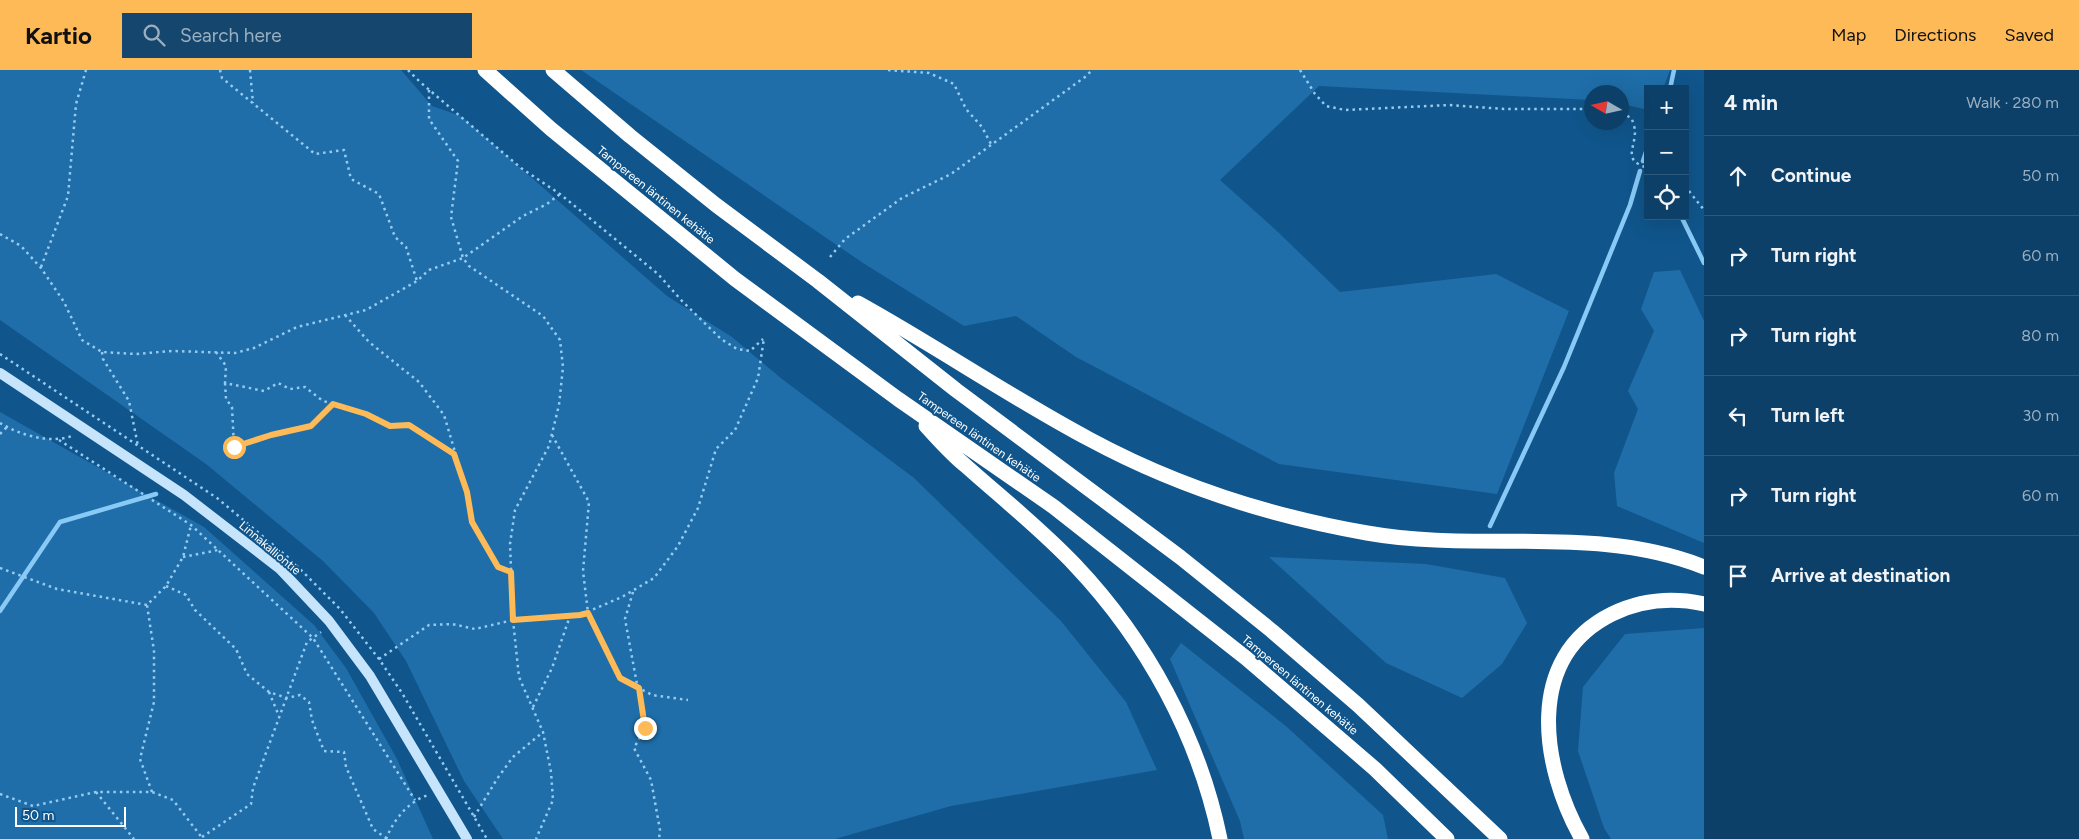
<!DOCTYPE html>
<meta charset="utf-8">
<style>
body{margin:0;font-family:Figtree,sans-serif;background:#15476e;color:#f1f3f6}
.controls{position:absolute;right:15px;top:15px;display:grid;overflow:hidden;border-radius:0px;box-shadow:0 5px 20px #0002}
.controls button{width:45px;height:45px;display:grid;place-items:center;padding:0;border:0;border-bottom:1px solid #2c597c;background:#0c4068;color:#f1f3f6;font:25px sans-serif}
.compass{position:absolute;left:1584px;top:15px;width:45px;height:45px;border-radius:50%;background:#0c4068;box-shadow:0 5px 20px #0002;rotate:279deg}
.scale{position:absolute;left:15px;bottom:12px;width:111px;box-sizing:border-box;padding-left:5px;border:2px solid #fff;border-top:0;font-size:14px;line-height:18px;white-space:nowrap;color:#fff;-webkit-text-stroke:4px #10558b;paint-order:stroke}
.stop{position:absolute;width:15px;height:15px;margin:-11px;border:4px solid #ffba58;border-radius:50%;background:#fff}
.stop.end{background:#ffba58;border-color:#fff;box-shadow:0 1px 5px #0008}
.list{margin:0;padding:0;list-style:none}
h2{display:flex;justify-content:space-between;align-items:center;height:65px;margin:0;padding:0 20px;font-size:21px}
h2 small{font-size:16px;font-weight:400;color:#9aafc0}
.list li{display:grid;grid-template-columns:32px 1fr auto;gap:15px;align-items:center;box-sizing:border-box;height:80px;padding:0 20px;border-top:1px solid #2c597c}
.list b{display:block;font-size:19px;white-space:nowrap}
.list em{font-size:16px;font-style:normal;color:#9aafc0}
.icon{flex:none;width:28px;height:28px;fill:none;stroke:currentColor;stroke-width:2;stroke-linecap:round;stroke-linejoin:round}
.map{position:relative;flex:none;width:1704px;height:769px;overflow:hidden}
header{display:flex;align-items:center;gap:30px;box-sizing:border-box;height:70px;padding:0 25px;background:#ffba58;color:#111}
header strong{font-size:24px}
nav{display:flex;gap:28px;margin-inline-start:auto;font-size:18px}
.search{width:350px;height:45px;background:#15476e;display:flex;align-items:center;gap:12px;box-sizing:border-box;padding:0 18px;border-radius:0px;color:#9aafc0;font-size:19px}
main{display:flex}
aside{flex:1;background:#0c4068}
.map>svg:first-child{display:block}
.green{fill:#1f6ea9}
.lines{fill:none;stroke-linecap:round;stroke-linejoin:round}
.stream{stroke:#88c9f6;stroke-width:4.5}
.path{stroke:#97cbf2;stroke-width:2.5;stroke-dasharray:2.5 4;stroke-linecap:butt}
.secondary{stroke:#c6e4fc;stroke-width:10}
.motorway{stroke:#fff;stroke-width:15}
.route{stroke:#ffba58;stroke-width:6}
.labels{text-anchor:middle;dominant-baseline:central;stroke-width:4;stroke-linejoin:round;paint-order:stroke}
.street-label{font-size:12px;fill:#fff;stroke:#10558b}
</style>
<header>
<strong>Kartio</strong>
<div class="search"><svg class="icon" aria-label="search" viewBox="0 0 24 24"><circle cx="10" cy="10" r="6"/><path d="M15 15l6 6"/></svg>Search here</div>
<nav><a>Map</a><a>Directions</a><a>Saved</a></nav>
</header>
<main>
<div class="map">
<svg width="1704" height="769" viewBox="0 0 1704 769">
<rect width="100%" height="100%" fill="#10558b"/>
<path class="green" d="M0,0H401L432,36L461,46L667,226L732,267L782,309L914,408L1061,551L1126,632L1157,700L951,736L835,769H503L464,711L406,591L374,543L323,491L206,394L0,250Z
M581,0H1670L1663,19H1648V40L1622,34V22H1592L1591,30L1319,16L1220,110L1278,162L1340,222L1496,204L1569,241L1497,424L1279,394L1076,287L1016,246L964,256L863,193Z
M1680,200L1704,251V473L1617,436L1614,403L1638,339L1628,321L1654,261L1641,239L1654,202Z
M0,342L204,457L314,555L346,598L397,689L433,769H0Z
M1269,487L1426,494L1505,508L1527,553L1502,594L1462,628L1386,593Z
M1704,558V769H1611L1604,758L1578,681L1583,617L1625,564Z
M1181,573L1287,657L1383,745L1388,769H1244L1240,751L1170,589Z"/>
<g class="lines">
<path class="stream" d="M1670,19L1674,0
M1643,91L1648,76
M1681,146L1704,193
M1490,456L1564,297L1630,135L1640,101
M0,541L60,452L156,424"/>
<path class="path" d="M220,0L222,8L315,84L344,80L351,109L379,124L395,167L406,177L417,211
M250,0L253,33
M408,0L420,12L521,98L560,124L658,204L682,231L721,269L737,279L750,281L763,269
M888,0L929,3L954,14L966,39L982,57L991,74
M1300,0L1315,24L1326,36L1345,40L1449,35L1504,39H1592
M429,20V49L458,91L451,147L463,188L469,196L543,246L560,270L563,297L559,335L549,376L515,440L510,474L513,550L519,607L543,662L551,702L553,730L536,769
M1622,42L1632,49C1633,53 1635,58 1635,61C1635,80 1622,90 1648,98
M1685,116L1704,140
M0,164L21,176L41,198L64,232L82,270L102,282L136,284L172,281L235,283L254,278L297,257L366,240L417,211L429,200L463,188L523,146L547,134L560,124
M830,187L845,169L902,128L951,104L1085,7L1092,0
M41,197L68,126L76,34L86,0
M345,245L369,272L419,312L444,345L467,422L472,452L498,497L511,502
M102,282L103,289L129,331L138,376
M216,282L226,296L225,313L264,321L278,313L290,319L305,317L323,331L366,343L390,356L409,355L453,383
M0,284L217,428L290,489L340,539L379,589L402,623L487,769
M225,313L226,329L232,337L234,377L271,365L311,356L333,334
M0,353C20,365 50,374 72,366
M0,364L7,357
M552,365L589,432L583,501L588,543L607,584L620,608L652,625L688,630
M59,370L191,455L313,568L415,730
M183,487L218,480
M0,498L57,519L147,535
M166,516L186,525L195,540L236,579L247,604L269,622L287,628L300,625L309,632L312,650L324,681L344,682L346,697L373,759L386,768
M633,522L625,549L645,658L634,678L651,710L660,760L659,769
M379,589L429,555L452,554L475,559L513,550L580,545L622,527L654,508L678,476L698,438L716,379L735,360L758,308L764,268
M269,622L279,646
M533,637L552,598L570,546
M96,722L134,769
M152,722L140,689L154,632V581L147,535L166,516L183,487L191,455
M0,724L33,736L96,722H152L173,730L203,769
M474,747L497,709L513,687L543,662
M202,767L251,734L253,718L307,572L321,562
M386,769C394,749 408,732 428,725"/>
<path class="secondary" d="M0,303L184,425L280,499L329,551L370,606L467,769"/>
<path class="motorway" d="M485,0L551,59L735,209L898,329L1054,437L1246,588L1375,699L1447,769
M553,0L630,66L716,135L818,211L956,320L1180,487L1272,561L1358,635L1500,769
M858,233C936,276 1010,327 1089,369C1176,416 1270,446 1367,463C1479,483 1596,454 1704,497
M926,356C939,370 951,384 966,396C1003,429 1041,459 1075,495C1147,571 1199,667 1220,769
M1582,769C1542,698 1523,588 1612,544C1641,530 1672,527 1704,534"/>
</g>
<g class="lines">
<path class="route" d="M234,377L271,365L311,356L333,334L366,344L390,356L409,355L454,384L467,422L472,452L498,497L511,502L513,550L580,545L588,543L620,608L639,618L645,658"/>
</g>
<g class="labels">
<g class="street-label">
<text transform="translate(656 125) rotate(39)">Tampereen läntinen kehätie</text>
<text transform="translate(979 367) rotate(35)">Tampereen läntinen kehätie</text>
<text transform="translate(270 478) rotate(40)">Linnakalliontie</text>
<text transform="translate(1300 615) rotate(40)">Tampereen läntinen kehätie</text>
</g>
</g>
</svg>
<div class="controls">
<button>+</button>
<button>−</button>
<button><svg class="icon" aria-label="locate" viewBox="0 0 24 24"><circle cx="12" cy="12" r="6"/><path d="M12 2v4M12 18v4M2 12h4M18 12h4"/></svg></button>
</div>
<svg class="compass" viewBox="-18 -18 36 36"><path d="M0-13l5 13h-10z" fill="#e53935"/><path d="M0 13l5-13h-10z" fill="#9aafc0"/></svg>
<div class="scale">50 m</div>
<div class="stop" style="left:234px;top:377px"></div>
<div class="stop end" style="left:645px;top:658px"></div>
</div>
<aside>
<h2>4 min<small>Walk · 280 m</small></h2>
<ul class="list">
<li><svg class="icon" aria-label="ahead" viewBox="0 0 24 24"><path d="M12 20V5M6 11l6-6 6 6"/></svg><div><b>Continue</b></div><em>50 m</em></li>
<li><svg class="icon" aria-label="right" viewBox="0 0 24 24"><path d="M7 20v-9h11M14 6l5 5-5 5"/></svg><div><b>Turn right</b></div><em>60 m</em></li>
<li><svg class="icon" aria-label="right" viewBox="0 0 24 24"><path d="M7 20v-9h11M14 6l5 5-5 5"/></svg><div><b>Turn right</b></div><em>80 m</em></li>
<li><svg class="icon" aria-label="left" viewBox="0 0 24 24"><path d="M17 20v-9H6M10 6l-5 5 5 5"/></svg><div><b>Turn left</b></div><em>30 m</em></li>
<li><svg class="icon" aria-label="right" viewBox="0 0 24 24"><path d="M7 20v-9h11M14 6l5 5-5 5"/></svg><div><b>Turn right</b></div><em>60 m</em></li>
<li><svg class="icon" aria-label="arrive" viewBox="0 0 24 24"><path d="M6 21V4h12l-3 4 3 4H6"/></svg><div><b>Arrive at destination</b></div></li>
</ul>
</aside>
</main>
